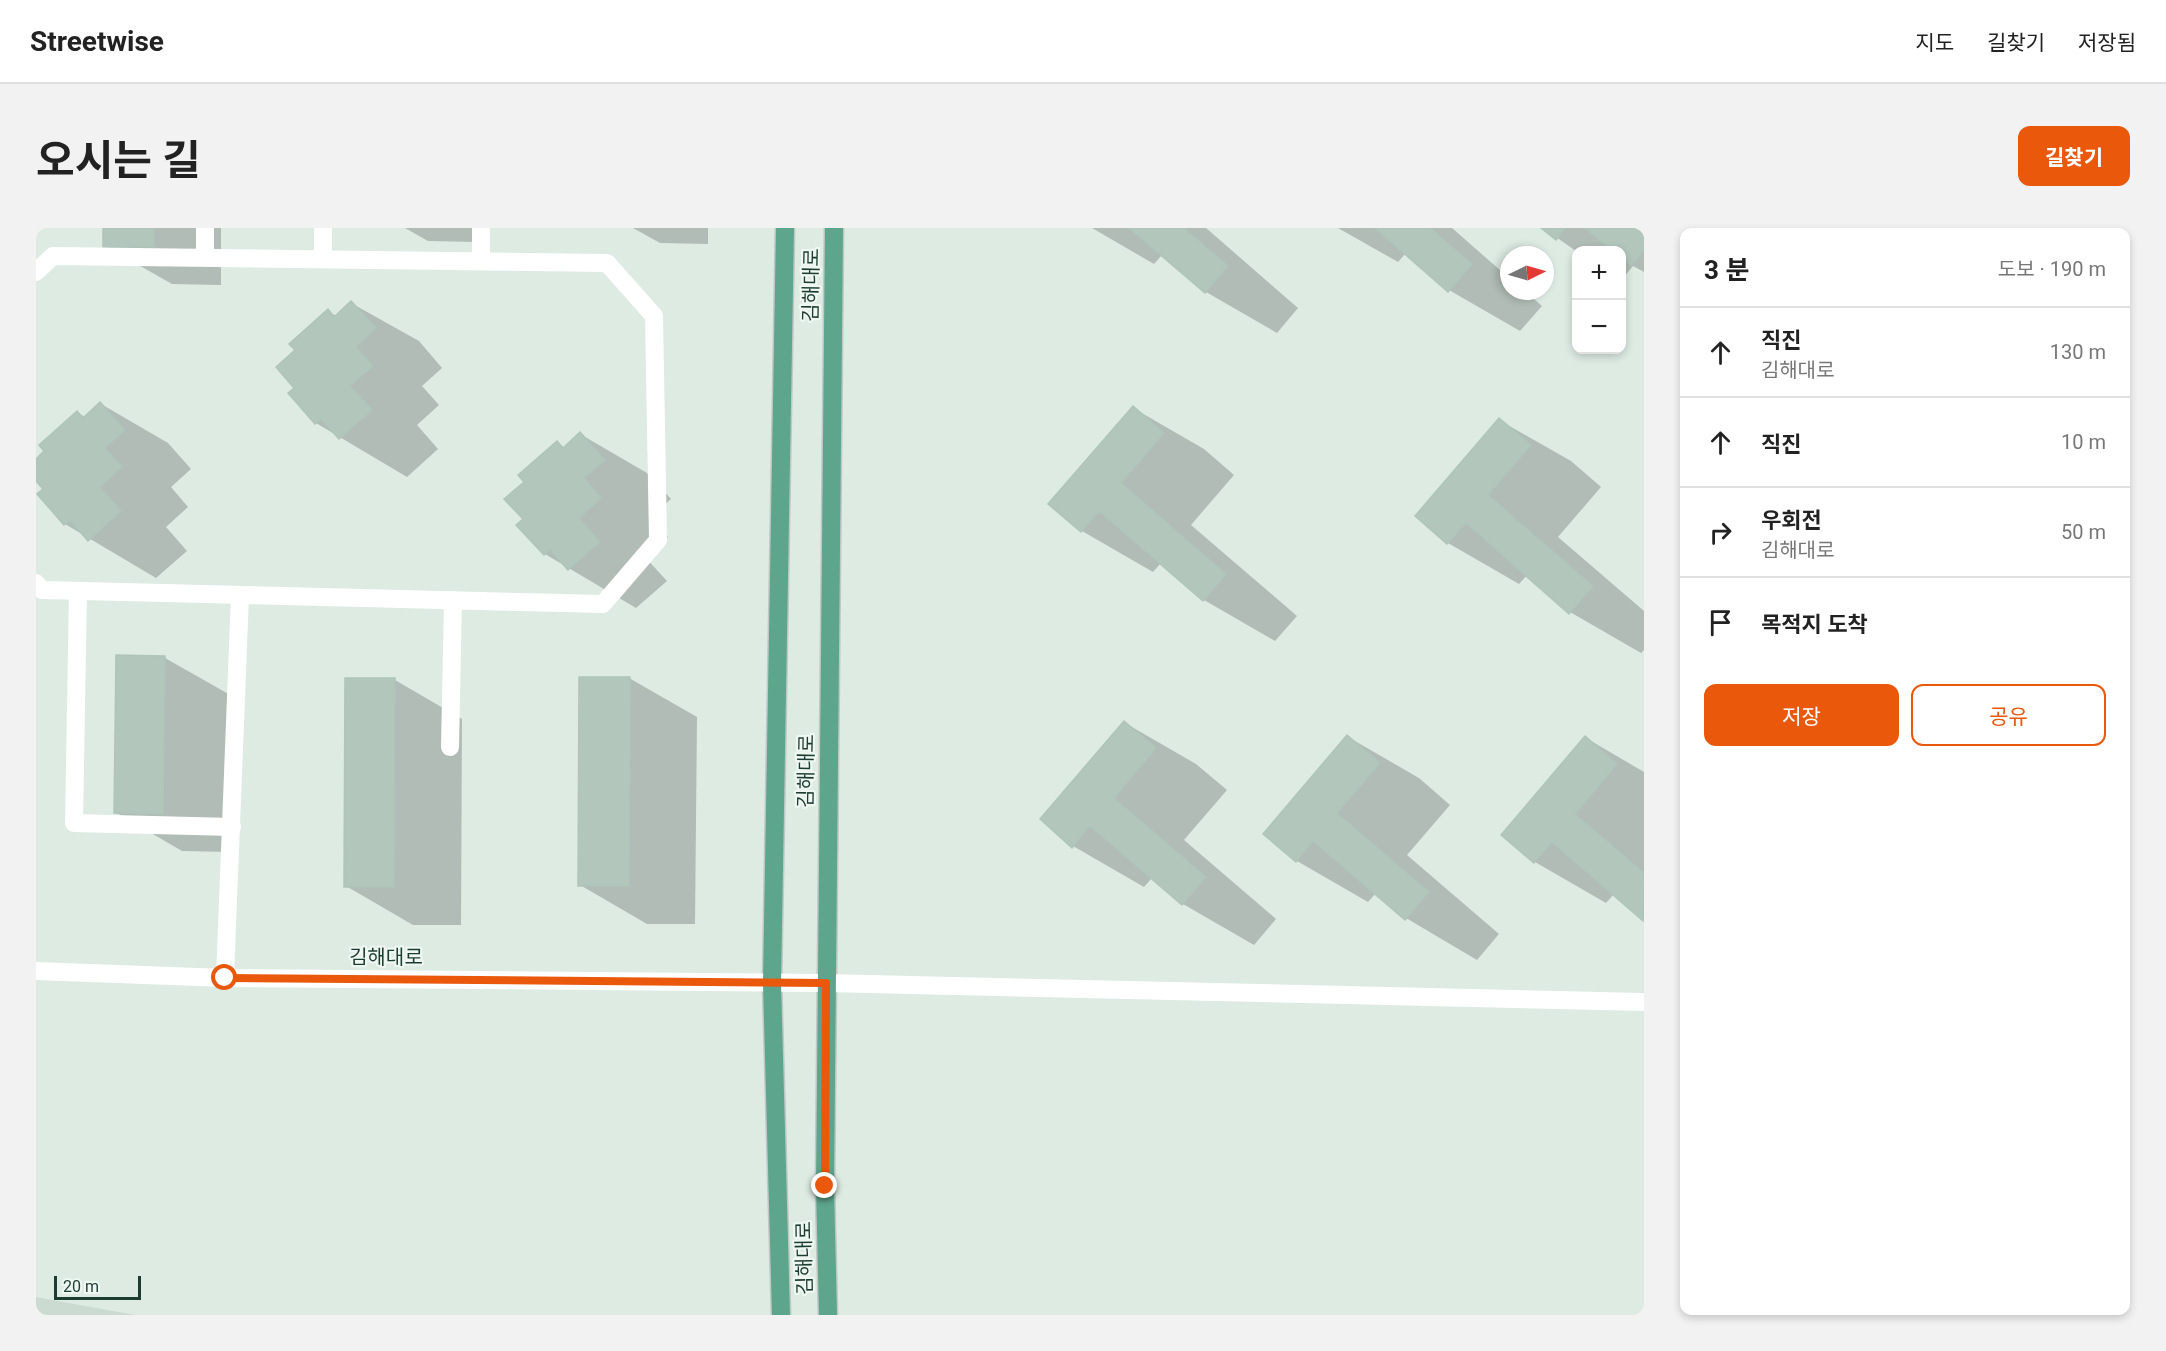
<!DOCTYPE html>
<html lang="ko">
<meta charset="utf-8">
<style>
body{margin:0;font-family:Roboto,"Noto Sans KR",sans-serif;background:#f2f2f2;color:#222}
.controls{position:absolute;right:18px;top:18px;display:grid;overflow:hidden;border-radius:12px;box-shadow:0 3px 9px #0003}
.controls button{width:54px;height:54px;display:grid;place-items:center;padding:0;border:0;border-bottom:2px solid #e0e0e0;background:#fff;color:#222;font:30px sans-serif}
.compass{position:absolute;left:1464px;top:18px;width:54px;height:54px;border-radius:50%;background:#fff;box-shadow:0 3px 9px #0003;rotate:85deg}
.scale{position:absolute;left:18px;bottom:15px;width:87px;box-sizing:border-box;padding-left:6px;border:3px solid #1d3c31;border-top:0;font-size:16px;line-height:21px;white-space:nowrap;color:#1d3c31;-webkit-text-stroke:4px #eef7f2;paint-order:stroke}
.stop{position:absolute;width:18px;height:18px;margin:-14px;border:4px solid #ea580c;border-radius:50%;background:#fff}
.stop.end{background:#ea580c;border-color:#fff;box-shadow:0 2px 6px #0008}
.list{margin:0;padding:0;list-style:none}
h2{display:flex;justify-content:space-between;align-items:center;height:78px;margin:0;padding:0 24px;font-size:26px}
h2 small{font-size:20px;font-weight:400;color:#767676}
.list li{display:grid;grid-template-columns:39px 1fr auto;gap:18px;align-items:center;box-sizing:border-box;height:90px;padding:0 24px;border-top:2px solid #e0e0e0}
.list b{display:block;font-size:22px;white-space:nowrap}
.list p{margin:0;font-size:20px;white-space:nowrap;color:#767676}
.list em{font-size:20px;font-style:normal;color:#767676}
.actions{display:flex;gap:12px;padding:18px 24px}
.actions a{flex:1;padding:14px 0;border:2px solid #ea580c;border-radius:12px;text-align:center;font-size:21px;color:#ea580c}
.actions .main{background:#ea580c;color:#fff}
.icon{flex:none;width:33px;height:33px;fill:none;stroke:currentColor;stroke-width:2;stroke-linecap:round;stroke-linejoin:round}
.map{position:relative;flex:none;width:1608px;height:1087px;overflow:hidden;border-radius:12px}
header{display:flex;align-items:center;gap:36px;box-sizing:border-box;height:84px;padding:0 30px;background:#fff;border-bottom:2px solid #e0e0e0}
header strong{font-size:28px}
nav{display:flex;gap:33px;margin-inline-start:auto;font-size:21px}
.intro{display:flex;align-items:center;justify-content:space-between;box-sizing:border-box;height:144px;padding:0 36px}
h1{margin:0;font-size:42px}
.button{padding:15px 27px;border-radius:12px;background:#ea580c;color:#fff;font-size:21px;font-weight:700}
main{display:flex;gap:36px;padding:0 36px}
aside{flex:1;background:#fff;border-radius:12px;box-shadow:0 3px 9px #0003}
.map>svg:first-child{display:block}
.built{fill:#cbdbd2}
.shadow{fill:#0003}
.building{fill:#b2c6bc;stroke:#afc5ba;stroke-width:1.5}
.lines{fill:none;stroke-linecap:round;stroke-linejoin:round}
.major-casing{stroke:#c0c8c5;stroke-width:21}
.minor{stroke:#fff;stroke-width:18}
.major{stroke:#5da58c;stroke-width:18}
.route{stroke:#ea580c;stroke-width:8}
.labels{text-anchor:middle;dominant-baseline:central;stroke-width:4.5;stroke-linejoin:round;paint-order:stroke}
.street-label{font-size:20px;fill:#1d3c31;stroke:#eef7f2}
</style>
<header>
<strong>Streetwise</strong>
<nav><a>지도</a><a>길찾기</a><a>저장됨</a></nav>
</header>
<div class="intro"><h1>오시는 길</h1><a class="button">길찾기</a></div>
<main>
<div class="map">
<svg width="1608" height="1087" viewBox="0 0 1608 1087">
<rect width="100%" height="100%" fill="#ddebe3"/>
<path class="built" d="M0,1069L99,1087H0Z"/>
<path class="shadow" d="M69,0H185V57L136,56L69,18Z
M369,0H440V14L392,13Z
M597,0H672V16L624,15Z
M1056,0H1170L1262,80L1241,105L1170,64L1126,27L1118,36Z
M1302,0H1416L1473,50V63H1489L1506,78L1484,103L1413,62L1370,25L1362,34Z
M1507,0H1608V44L1597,38L1587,50L1586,22L1540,23Z
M315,75L383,113L406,140L386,158L403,177L381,197L402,221L371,249L280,195L260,160L261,122L292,83L300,88Z
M65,176L132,215L155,241L135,259L152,279L130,299L151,323L120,350L29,296L0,251V233L41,185L50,189Z
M1097,180L1168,221L1198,247L1155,297L1261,388L1239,413L1168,372L1125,335L1117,344L1046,303L1015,276Z
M1463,192L1535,233L1565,259L1522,309L1608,383V422L1605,425L1534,384L1491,347L1483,356L1412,315L1381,288Z
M544,206L611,245L635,271L614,290L632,309L609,329L631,353L600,380L509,326L489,291L490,254L521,215L529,220Z
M81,429L129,430L196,468L194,624L146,623L79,584Z
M593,450L661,489L659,696H611L544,657Z
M310,451L359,452L426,491L425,697H377L310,658Z
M1089,495L1160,536L1191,562L1148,612L1240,691L1218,717L1147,676L1116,650L1108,659L1037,618Z
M1312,509L1383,550L1414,577L1371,627L1463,706L1441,732L1370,690L1340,665L1332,674L1261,633Z
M1550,510L1608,544V692L1578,666L1570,675L1499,634Z"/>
<path class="building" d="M67,0H118V19H67Z
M1093,0H1148L1192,38L1169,65Z
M1339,0H1394L1436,36L1412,64Z
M1505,0H1529L1520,12Z
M1549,0H1608V22L1595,38L1586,30V22H1576Z
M315,73L340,100L320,119L337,138L314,158L336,182L303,211L285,191L279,196L252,165L258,160L240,139L259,122L253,116L292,81L298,89Z
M64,174L89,202L69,220L86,239L64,259L85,283L52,313L34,292L28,297L1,266L7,261L0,253V231L8,223L3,217L41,183L47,190Z
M1097,178L1128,205L1085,255L1190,346L1167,373L1063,283L1045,304L1012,276Z
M1463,190L1495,217L1452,267L1557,358L1533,386L1430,295L1411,316L1379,288Z
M544,204L569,232L548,250L565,270L543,290L564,314L532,342L514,322L508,327L480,297L487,291L468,271L488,254L482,247L521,213L527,220Z
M80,427L129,428L127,586L78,585Z
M543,449H594L593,658H542Z
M309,450H359L358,659H308Z
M1088,493L1120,520L1078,570L1170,649L1146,677L1054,598L1036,620L1004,591Z
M1311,507L1344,535L1301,585L1393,664L1369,692L1277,613L1260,634L1227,606Z
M1549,508L1581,536L1539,586L1608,645L1607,693L1516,614L1498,635L1465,607Z"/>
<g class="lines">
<g class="major-casing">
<path id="major" d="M745,1087L736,755L749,0
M792,1087L789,959L798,0"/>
</g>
<path class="minor" d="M169,30V0
M287,31V0
M445,33V0
M0,44L17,28L571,35L618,88L622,312L567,376L6,362L0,355
M42,363L38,595L196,599
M414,519L417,372
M0,743L189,750L790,755L1608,774
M189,750L204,367"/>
<use href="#major" class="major"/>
</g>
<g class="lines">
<path class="route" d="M189,750L790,755L789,958"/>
</g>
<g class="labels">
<g class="street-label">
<text transform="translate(775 57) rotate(-89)">김해대로</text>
<text transform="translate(770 543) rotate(-89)">김해대로</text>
<text x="350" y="729">김해대로</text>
<text transform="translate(768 1030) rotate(-91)">김해대로</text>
</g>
</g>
</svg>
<div class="controls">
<button>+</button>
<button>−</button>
</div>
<svg class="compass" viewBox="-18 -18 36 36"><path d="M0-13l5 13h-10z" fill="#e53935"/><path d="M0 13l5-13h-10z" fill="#767676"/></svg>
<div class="scale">20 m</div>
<div class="stop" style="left:189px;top:750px"></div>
<div class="stop end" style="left:789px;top:958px"></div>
</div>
<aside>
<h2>3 분<small>도보 · 190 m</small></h2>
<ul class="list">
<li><svg class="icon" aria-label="ahead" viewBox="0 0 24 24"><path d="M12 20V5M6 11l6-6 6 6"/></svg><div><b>직진</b><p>김해대로</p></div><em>130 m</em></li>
<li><svg class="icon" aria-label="ahead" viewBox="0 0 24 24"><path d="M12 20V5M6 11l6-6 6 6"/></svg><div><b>직진</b></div><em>10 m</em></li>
<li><svg class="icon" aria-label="right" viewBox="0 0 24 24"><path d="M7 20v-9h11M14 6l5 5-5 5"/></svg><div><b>우회전</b><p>김해대로</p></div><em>50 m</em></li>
<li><svg class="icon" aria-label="arrive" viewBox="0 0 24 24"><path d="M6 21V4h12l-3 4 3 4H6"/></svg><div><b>목적지 도착</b></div></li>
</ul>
<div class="actions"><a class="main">저장</a><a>공유</a></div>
</aside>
</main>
